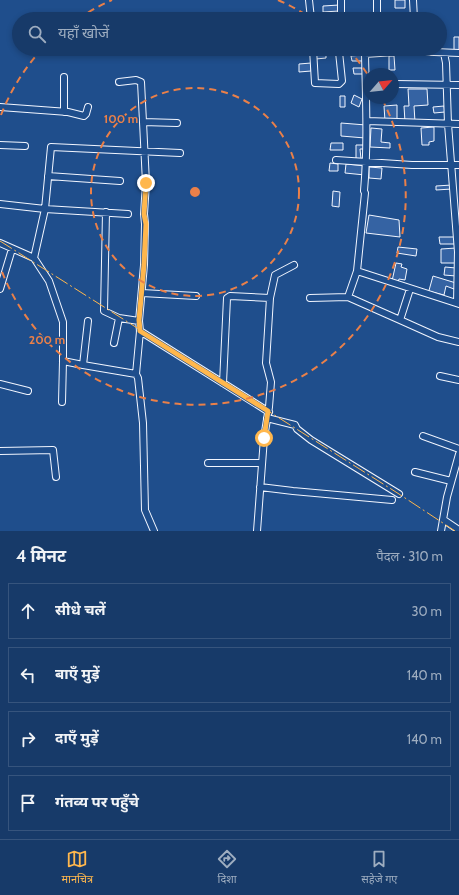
<!DOCTYPE html>
<html lang="hi">
<meta charset="utf-8">
<style>
body{margin:0;font-family:Cabin,"Noto Sans Devanagari",sans-serif;background:#244571;color:#f1f3f6}
.compass{position:absolute;left:363px;top:68px;width:36px;height:36px;border-radius:50%;background:#173a69;box-shadow:0 2px 6px #0003;rotate:62deg}
.stop{position:absolute;width:12px;height:12px;margin:-9px;border:3px solid #ffb74d;border-radius:50%;background:#fff}
.stop.end{background:#ffb74d;border-color:#fff;box-shadow:0 1px 4px #0008}
.list{margin:0;padding:0;list-style:none}
h2{display:flex;justify-content:space-between;align-items:center;height:52px;margin:0;padding:0 16px;font-size:17px}
h2 small{font-size:13px;font-weight:400;color:#9eadc0}
.list li{display:grid;grid-template-columns:26px 1fr auto;gap:12px;align-items:center;box-sizing:border-box;height:56px;margin:0 8px 8px;padding:0 8px;border:1px solid #36547d;border-radius:0px}
.list b{display:block;font-size:15px;white-space:nowrap}
.list em{font-size:13px;font-style:normal;color:#9eadc0}
.icon{flex:none;width:22px;height:22px;fill:none;stroke:currentColor;stroke-width:2;stroke-linecap:round;stroke-linejoin:round}
.map{position:relative;flex:none;width:459px;height:531px;overflow:hidden}
.search{position:absolute;background:#173a69;box-shadow:0 2px 6px #0003;left:12px;right:12px;top:12px;height:44px;display:flex;align-items:center;gap:10px;box-sizing:border-box;padding:0 14px;border-radius:22px;color:#9eadc0;font-size:15px}
.sheet{height:308px;background:#173a69}
nav{display:flex;justify-content:space-around;align-items:center;box-sizing:border-box;height:56px;border-top:1px solid #36547d;background:#173a69;font-size:11px;color:#9eadc0}
nav a{display:grid;justify-items:center;gap:2px}
nav .on{color:#ffb74d}
.map>svg:first-child{display:block}
.building{fill:#3563a3;stroke:#f2f6ff}
.lines{fill:none;stroke-linecap:round;stroke-linejoin:round}
.street-casing{stroke:#f2f6ff;stroke-width:8}
.street{stroke:#1f4e8c;stroke-width:6}
.power{stroke:#ffb74d;stroke-width:1;stroke-dasharray:14 3 2 3;stroke-linecap:butt}
.route{stroke:#ffb74d;stroke-width:5}
.ring{fill:none;stroke:#ea8049;stroke-width:2;stroke-dasharray:7 5}
.centre{fill:#ea8049;stroke:#1f4e8c;stroke-width:2}
.ring-label{font-size:12px;text-anchor:middle;font-weight:bold;fill:#ea8049;stroke:#1f4e8c;stroke-width:3;stroke-linejoin:round;paint-order:stroke}
</style>
<div class="map">
<svg width="459" height="531" viewBox="0 0 459 531">
<rect width="100%" height="100%" fill="#1f4e8c"/>
<path class="building" d="M395,0H405V8H395Z
M339,5V11L323,12V6Z
M454,37H459V50L454,51Z
M315,53H326V58L316,59Z
M363,55L364,61H352L351,56Z
M389,56H394L395,70H389Z
M311,63V71L299,72V64Z
M353,68H362L363,74H354Z
M408,89H427L428,105L414,106L415,122H405L404,106H409Z
M354,95L362,99L359,107L351,103Z
M340,96H345V107H340Z
M397,105V121H385L384,106Z
M444,106L445,112L434,113L433,107Z
M341,123L366,125L365,138L341,136Z
M434,127V141L429,142V145H422L421,128Z
M371,128L382,129L381,142L390,143V148L370,147Z
M331,143H343V150H330Z
M356,145H365V149H360L361,159H356Z
M330,163L338,164V171H329Z
M346,164L366,166L365,175L345,173Z
M369,167L382,168L381,179L369,178Z
M452,185V189L436,190V186Z
M333,191L340,192L339,207L332,206Z
M369,215L399,220L400,237L366,233Z
M439,237H456V244H440Z
M398,247L417,249L416,256L397,253Z
M456,248L457,263H441V249Z
M396,263L402,264L401,267L407,269L405,280L399,279L398,282L392,281Z
M445,267L456,268V276L444,275Z
M433,276L456,283L454,289L446,286L444,295L432,292L431,295L428,294Z"/>
<g class="lines">
<g class="street-casing">
<path id="street" d="M309,0L311,19
M341,0V19
M377,0V19
M413,0L414,19
M313,49L315,83L339,84L342,81L339,52
M444,53L446,63L448,124L458,252L457,303
M119,82L136,80L141,82L143,122L177,123
M396,84L459,85
M0,107L68,112L84,116L86,114L88,107
M64,112V77
M367,121L459,124
M143,122L146,183L144,214L145,224L144,265L139,321L140,331L136,374L138,378L143,423L145,510L154,531
M0,145L25,146
M336,160L412,165H459
M48,176L120,181
M0,204L45,209L128,214
M106,212L104,311L119,318L139,321
M0,243L34,258L49,281L63,322V361L62,402
M34,258L45,209L51,147L180,153
M357,271L459,304
M0,289L12,249
M410,289L400,320L438,337L459,342
M142,293L196,296
M348,297L357,271L365,193L364,191C368,145 366,100 365,54L410,51L459,53
M310,298L348,297L400,320
M88,321L83,365L136,374
M140,331L269,412
M114,343L119,318
M63,361L83,365
M440,376L459,380
M223,383L227,298L230,296L270,298
M0,384L28,391
M267,418L295,425L297,429L311,440L399,494
M423,436L459,449
M0,451L53,450L56,477
M208,463H262
M415,472L451,481
M260,487L293,491L392,500
M444,520L459,530
M257,531L264,438L269,407L271,382L266,363L270,298L275,275L294,265
M441,531L447,497L459,454"/>
</g>
<use href="#street" class="street"/>
<path class="power" d="M0,241L399,494L455,531"/>
</g>
<g class="lines">
<path class="route" d="M146,183L144,214L146,224L144,265L139,320L140,331L268,411L264,438"/>
</g>
<g class="ring">
<circle cx="195" cy="192" r="104"/>
<path d="M1 115A209 209 0 0 1 42 49M78 19A209 209 0 0 1 112 0M278 0A209 209 0 0 1 312 19M348 49A209 209 0 0 1 368 75M382 99A209 209 0 1 1 1 269"/>
</g>
<circle cx="195" cy="192" r="6" class="centre"/>
<g class="ring-label">
<text x="121" y="123">100 m</text>
<text x="47" y="344">200 m</text>
</g>
</svg>
<svg class="compass" viewBox="-18 -18 36 36"><path d="M0-13l5 13h-10z" fill="#e53935"/><path d="M0 13l5-13h-10z" fill="#9eadc0"/></svg>
<div class="stop" style="left:264px;top:438px"></div>
<div class="stop end" style="left:146px;top:183px"></div>
<div class="search"><svg class="icon" aria-label="search" viewBox="0 0 24 24"><circle cx="10" cy="10" r="6"/><path d="M15 15l6 6"/></svg>यहाँ खोजें</div>
</div>
<section class="sheet">
<h2>4 मिनट<small>पैदल · 310 m</small></h2>
<ul class="list">
<li><svg class="icon" aria-label="ahead" viewBox="0 0 24 24"><path d="M12 20V5M6 11l6-6 6 6"/></svg><div><b>सीधे चलें</b></div><em>30 m</em></li>
<li><svg class="icon" aria-label="left" viewBox="0 0 24 24"><path d="M17 20v-9H6M10 6l-5 5 5 5"/></svg><div><b>बाएँ मुड़ें</b></div><em>140 m</em></li>
<li><svg class="icon" aria-label="right" viewBox="0 0 24 24"><path d="M7 20v-9h11M14 6l5 5-5 5"/></svg><div><b>दाएँ मुड़ें</b></div><em>140 m</em></li>
<li><svg class="icon" aria-label="arrive" viewBox="0 0 24 24"><path d="M6 21V4h12l-3 4 3 4H6"/></svg><div><b>गंतव्य पर पहुँचे</b></div></li>
</ul>
</section>
<nav>
<a class="on"><svg class="icon" aria-label="map" viewBox="0 0 24 24"><path d="M3 6l6-2 6 2 6-2v14l-6 2-6-2-6 2zM9 4v14M15 6v14"/></svg>मानचित्र</a>
<a><svg class="icon" aria-label="directions" viewBox="0 0 24 24"><path d="M12 3l9 9-9 9-9-9zM9 14v-3h6M13 9l2 2-2 2"/></svg>दिशा</a>
<a><svg class="icon" aria-label="saved" viewBox="0 0 24 24"><path d="M7 4h10v16l-5-4-5 4z"/></svg>सहेजे गए</a>
</nav>
